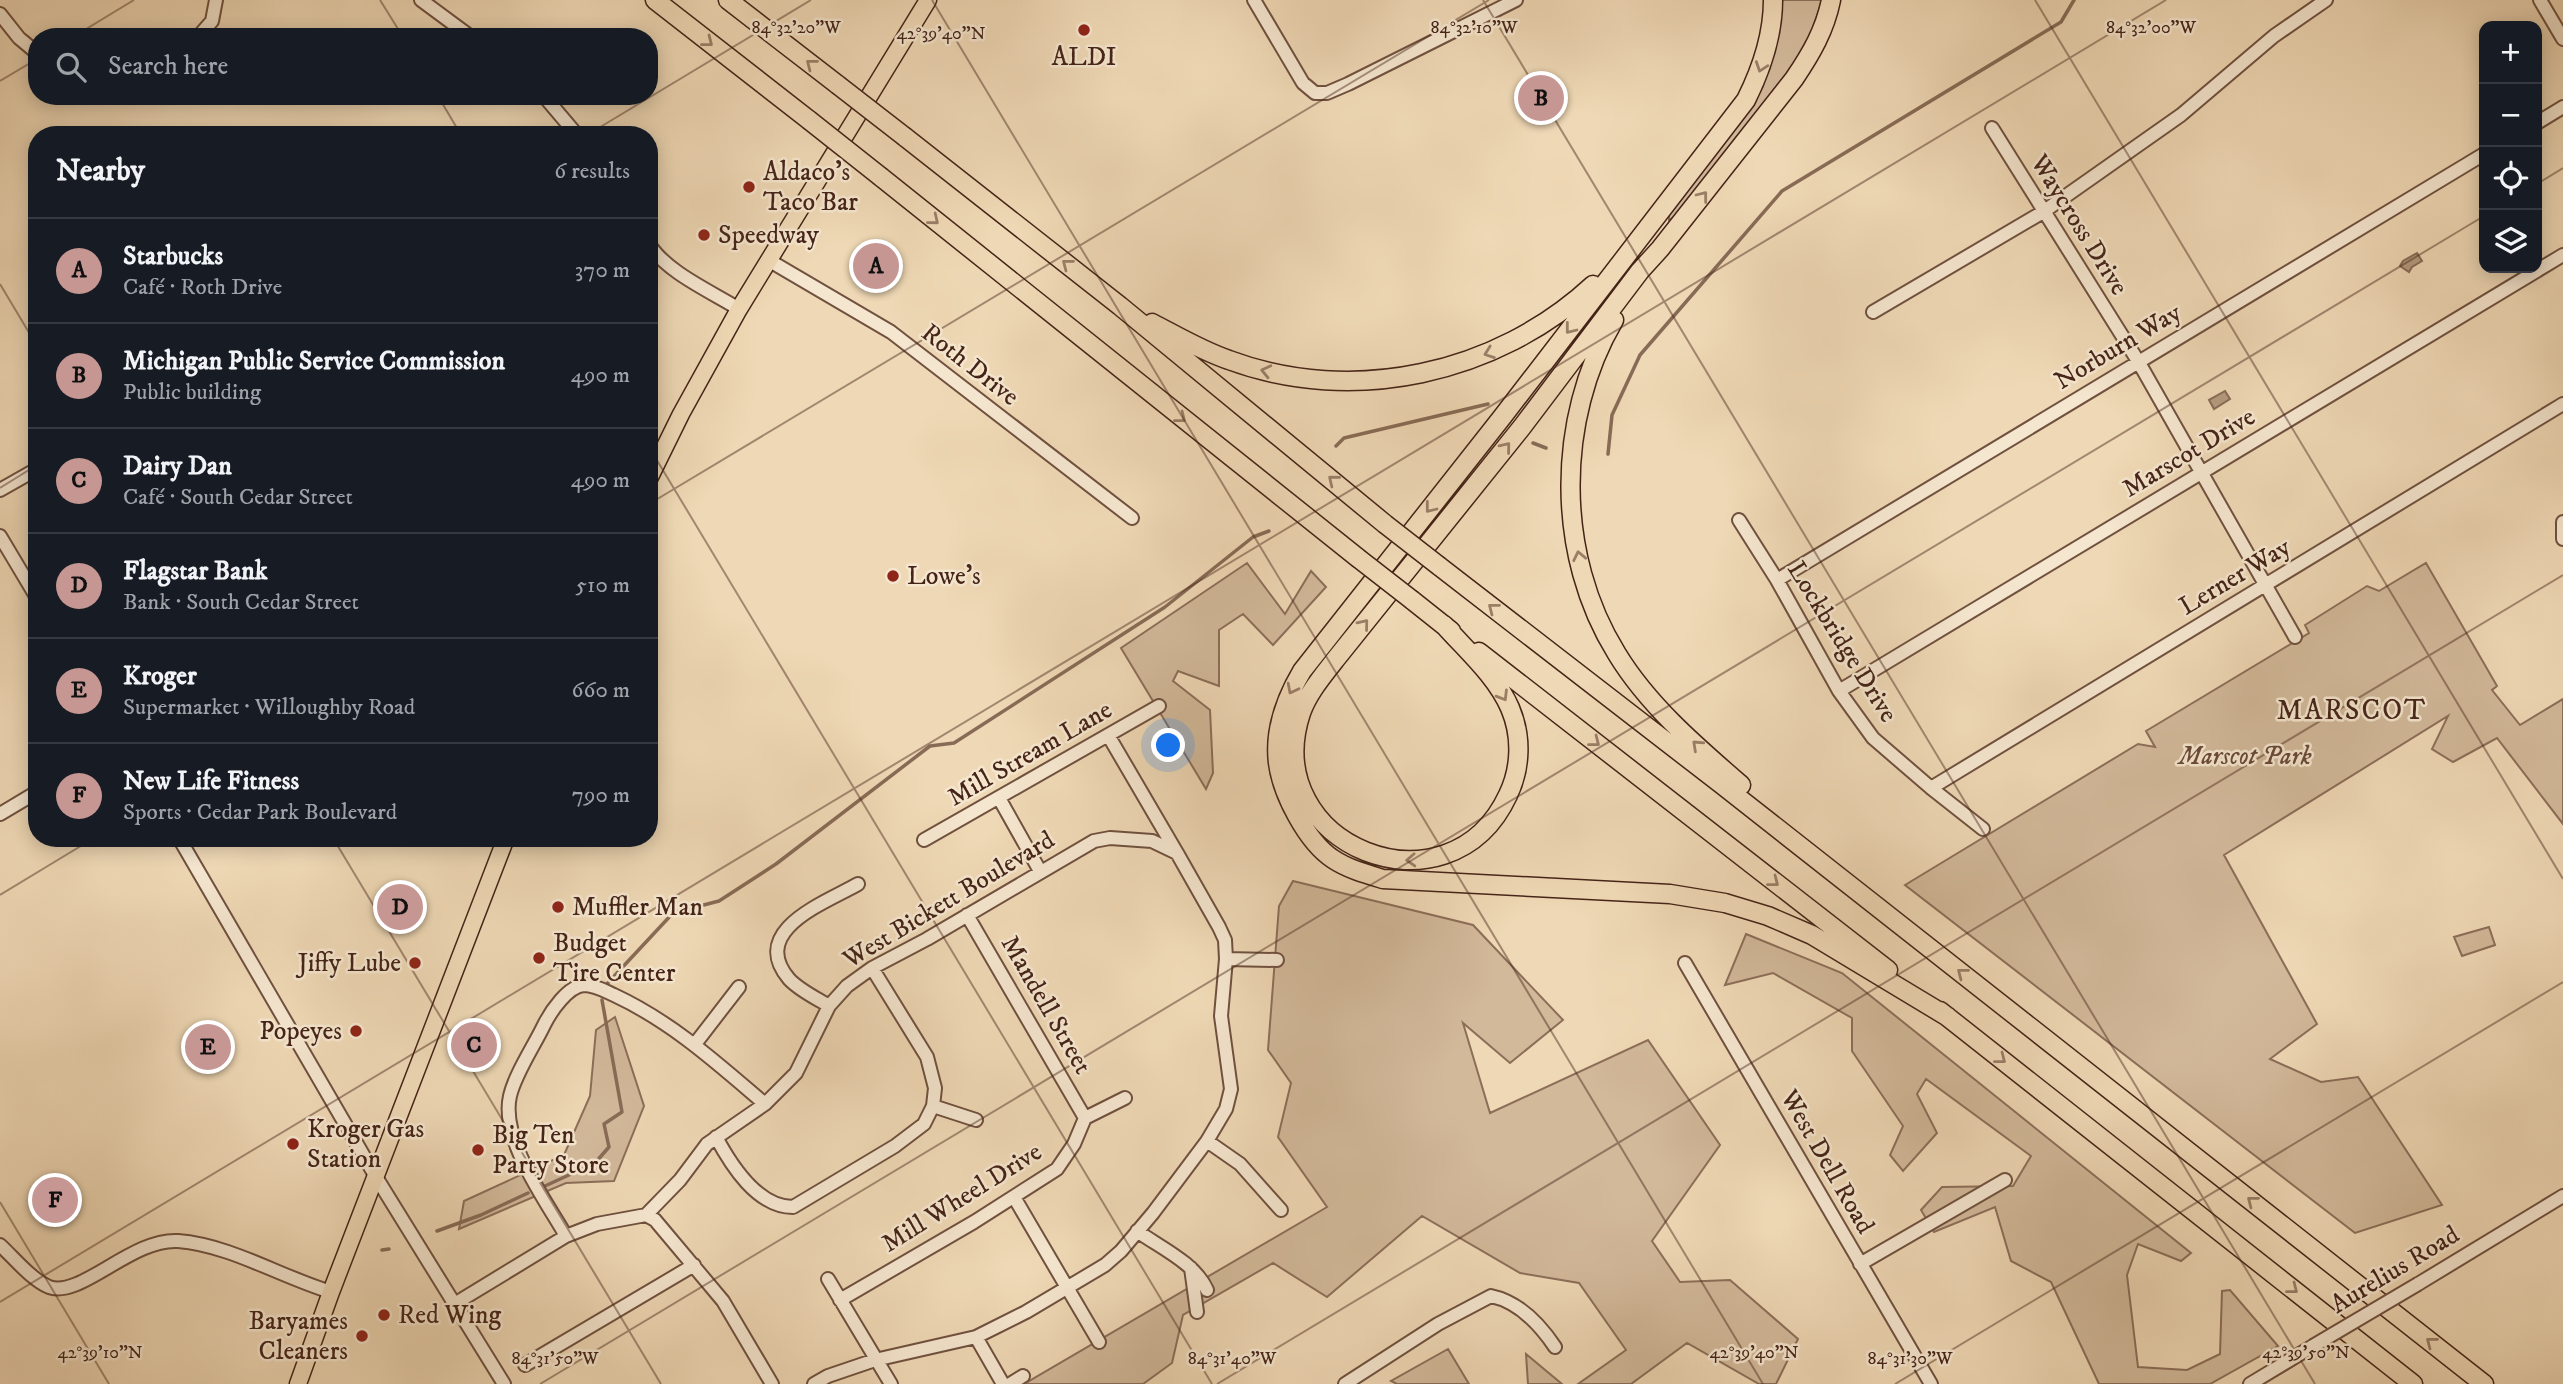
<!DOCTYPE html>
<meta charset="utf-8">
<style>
body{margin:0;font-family:"IM FELL DW Pica",serif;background:#242831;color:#f1f3f6}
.controls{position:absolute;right:21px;top:21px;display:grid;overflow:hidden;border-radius:14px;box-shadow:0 4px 18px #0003}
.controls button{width:63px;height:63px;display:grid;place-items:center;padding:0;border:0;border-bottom:2px solid #363941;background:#171b24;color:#f1f3f6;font:35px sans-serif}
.you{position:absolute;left:1169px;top:746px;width:24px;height:24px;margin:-18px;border:5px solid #fff;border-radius:50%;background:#1a73e8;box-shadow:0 0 0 10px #1a73e833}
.badge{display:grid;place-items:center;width:46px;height:46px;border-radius:50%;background:#c59692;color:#111;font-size:23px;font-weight:700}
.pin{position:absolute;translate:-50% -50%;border:4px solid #fff;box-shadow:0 2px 7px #0006}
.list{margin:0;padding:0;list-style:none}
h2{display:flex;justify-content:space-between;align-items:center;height:91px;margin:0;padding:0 28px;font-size:30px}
h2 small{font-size:23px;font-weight:400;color:#9ea1a6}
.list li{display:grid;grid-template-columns:46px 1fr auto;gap:21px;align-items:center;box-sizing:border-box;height:105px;padding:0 28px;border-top:2px solid #363941}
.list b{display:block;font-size:26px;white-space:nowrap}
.list p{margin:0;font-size:23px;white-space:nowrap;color:#9ea1a6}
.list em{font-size:23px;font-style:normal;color:#9ea1a6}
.icon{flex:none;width:38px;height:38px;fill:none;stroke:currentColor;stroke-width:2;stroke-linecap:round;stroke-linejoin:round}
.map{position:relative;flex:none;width:2563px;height:1384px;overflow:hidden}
.search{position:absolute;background:#171b24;box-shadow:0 4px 18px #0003;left:28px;top:28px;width:630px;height:77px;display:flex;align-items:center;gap:18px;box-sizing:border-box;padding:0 24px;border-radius:28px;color:#9ea1a6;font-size:26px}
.panel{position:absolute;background:#171b24;box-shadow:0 4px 18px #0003;left:28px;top:126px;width:630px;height:721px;border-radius:28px}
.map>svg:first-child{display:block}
.green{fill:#d2b99a;stroke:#8c6e59;stroke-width:2}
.water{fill:#b59b80;stroke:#886b56;stroke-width:2}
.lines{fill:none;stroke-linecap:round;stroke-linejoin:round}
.stream{stroke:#886b56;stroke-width:3.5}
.minor-casing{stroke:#70513f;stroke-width:16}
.major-casing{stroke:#452418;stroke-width:19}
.highway-casing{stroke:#452418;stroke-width:21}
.minor{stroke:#f5e6cf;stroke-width:12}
.major{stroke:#efd8b5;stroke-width:16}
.highway{stroke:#efd8b5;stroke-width:18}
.minor-bridge-casing{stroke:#70513f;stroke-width:16;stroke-linecap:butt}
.highway-bridge-casing{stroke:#452418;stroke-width:21;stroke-linecap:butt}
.minor-bridge{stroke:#f5e6cf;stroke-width:12}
.highway-bridge{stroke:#efd8b5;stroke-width:18}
.oneway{stroke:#9a7e66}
.ticks{fill:none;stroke:#452418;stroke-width:2;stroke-opacity:0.45}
.poi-dot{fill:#8f2418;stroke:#f5e6cf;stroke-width:2.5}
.labels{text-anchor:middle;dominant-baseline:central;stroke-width:5;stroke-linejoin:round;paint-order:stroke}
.poi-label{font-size:26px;fill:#452418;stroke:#f5e6cf;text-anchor:start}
.street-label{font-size:26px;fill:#452418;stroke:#f5e6cf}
.park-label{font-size:26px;font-style:italic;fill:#684938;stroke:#f5e6cf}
.neighbourhood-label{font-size:28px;letter-spacing:2px;fill:#452418;stroke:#f5e6cf}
.ticks-label{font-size:18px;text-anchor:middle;fill:#452418;stroke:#f5e6cf;stroke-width:5;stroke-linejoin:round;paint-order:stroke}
</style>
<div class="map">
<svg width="2563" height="1384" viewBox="0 0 2563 1384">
<rect width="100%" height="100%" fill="#efd8b5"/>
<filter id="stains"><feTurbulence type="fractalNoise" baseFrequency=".00286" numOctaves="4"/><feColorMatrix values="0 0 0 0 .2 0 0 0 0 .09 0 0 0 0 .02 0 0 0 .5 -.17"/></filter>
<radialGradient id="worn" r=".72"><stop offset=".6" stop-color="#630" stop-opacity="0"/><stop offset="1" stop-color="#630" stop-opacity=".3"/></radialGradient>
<path class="green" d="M1781,0H1822L1809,41L1794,67L1676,216L1669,220V214L1748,111C1769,76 1780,41 1781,0Z
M1247,563L1285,614L1311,571L1326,587L1273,645L1243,614L1219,630V686L1178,671L1173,681L1210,710L1213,773L1206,789L1121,648Z
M2426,563L2497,686L2492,690L2520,725L2563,699V824L2497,738L2453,762L2432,749L2448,716L2224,855L2317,1024L2270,1059L2321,1082L2358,1077L2442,1205L2355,1233L1905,885L2138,744L2155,747L2146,731L2309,633L2305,625L2367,586L2379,591Z
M1293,881L1473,925L1563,1020L1510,1063L1463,1023L1490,1113L1648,1040L1720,1145L1652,1241L1680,1282L1730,1280L1798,1339L1776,1384H1759L1687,1343L1631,1384H1578L1626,1350L1579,1283L1520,1273L1422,1216L1327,1297L1273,1263L1183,1315L1172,1363L1143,1384H1024L1327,1207L1278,1137L1291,1083L1268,1050L1279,906Z
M2489,927L2495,945L2462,956L2454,937Z
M1746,934L1842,973L2191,1253L2181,1261L2138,1244L2127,1275L2138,1367L2187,1370L2220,1354L2222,1291L2230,1290L2278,1346L2210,1384H2099L2051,1282L2011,1261L1995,1207L1934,1232L1921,1210L1942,1187L2013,1186L2031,1156L1926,1079L1917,1094L1937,1133L1903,1171L1890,1155L1903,1126L1852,1051V1018L1773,973L1725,985Z
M615,1017L644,1106L614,1181L566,1183L459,1229L464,1201L564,1155L590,1096L596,1030Z
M1448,1349L1469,1384H1397L1391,1381Z
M1526,1354L1562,1384H1528Z"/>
<path class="water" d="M2417,253L2422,261L2412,267L2409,272L2400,266L2403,261Z
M2225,391L2230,399L2214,409L2209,400Z"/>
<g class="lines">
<path class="stream" d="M1533,443L1546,448
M1336,446L1344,438L1488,404
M1608,454L1612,415L1640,355L1782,191L2061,22L2074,0
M605,986L673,913L719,901L776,864L930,746L954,743L1165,607L1253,537L1269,531
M545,1186L595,1163L609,1147L604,1124L622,1112L602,1000
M437,1231L481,1215L528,1193
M382,1250L389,1249"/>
<g class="minor-casing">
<path id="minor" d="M421,0L471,37
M1254,0L1303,83L1315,93H1327L1348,84L1516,0
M2540,0L2563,39
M0,14L19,38L37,53
M198,37L212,21L216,0
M544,96L577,135
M2537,123L2563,107
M1992,128L2138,361L2295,637
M649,244C666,272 712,292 739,309
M770,261L891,332L1132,518
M1873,312L2043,212L2090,179L2181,115L2274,36L2326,0
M0,490L37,469
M1739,520L1777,580L1839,691L1873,738L1931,788L1983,829
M2563,522V539
M0,536L37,598
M1777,580L2484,154
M1839,691L2563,255
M1108,735L1177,853
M1931,788L2563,404
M999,798L1040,871
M0,814L37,792
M179,838L376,1177L504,1384
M924,840L1159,706
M967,915L1085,1118
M1226,959L1277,960
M1685,963L1931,1384
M829,1006C816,998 799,990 789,979C748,930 825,903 858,884
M695,1044L739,987
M933,1106L976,1120
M716,1137C731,1165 757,1207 793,1207L895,1146L924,1124L933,1106L935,1088L927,1057L872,968
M1207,1141L1240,1164L1281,1210
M1014,1197L1099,1342
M646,1215L655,1220L723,1301L772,1384
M1137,1231C1161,1248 1195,1263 1207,1290
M566,1236C545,1199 500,1139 510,1096C515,1074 534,1046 544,1025C551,1011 568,986 584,985C595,985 605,991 614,995C672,1022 717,1063 765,1104
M0,1245C15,1259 31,1279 49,1287C80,1299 132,1238 178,1241C230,1245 281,1277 331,1292
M1860,1264L2005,1180
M1191,1268L1197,1312
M828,1279L891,1384
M2418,1284L2563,1196
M840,1300L974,1222L1057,1169L1074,1144L1085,1118L1125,1098
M456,1303L566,1236L597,1224L646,1215L680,1180L707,1144L765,1104L796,1073L829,1006L847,986L872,968L927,939L1094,841L1110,838L1152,841L1177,853L1219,927L1225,940L1226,959L1221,1016L1231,1089L1226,1109L1207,1141L1153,1213L1121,1251L1105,1265L1026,1312L976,1337L875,1360L828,1376L814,1384
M976,1337L1003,1384
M525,1365L694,1265
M1010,1384L1023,1376
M1345,1384L1438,1324L1491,1296C1519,1302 1539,1323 1555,1347
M2250,1384L2313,1346"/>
</g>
<g class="major-casing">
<path id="major" d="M649,479L681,414L739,309L928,0
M298,1384L331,1292L506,838"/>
</g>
<g class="highway-casing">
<path id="highway" d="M655,0L809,120
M728,0L838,85
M1773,0C1773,36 1762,68 1746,100L1503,416L1302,671C1286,698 1274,731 1278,763C1282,794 1307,842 1333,859C1348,869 1366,874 1383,879L1670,894L1725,903L1768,916L1812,935L1948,1017
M905,137L1120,306L1385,524
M881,177L1358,558
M1614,320C1556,419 1555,555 1617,654C1648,705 1696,746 1741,785
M1152,323C1177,336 1202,351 1229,360C1353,406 1497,374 1593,285
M1439,566L1721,784L2484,1384
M1412,600L1451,631
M1444,625C1467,651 1496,676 1510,708C1522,736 1521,768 1508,795C1449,922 1257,846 1301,713C1308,693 1322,677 1335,660L1522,427L1640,271L1660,249L1794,79C1811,54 1825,30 1831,0
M1479,652L1888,970
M1940,1011L2413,1384"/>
</g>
<use href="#minor" class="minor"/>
<use href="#major" class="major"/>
<use href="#highway" class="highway"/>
<g class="minor-bridge-casing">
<path id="minor-bridge" d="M2313,1346L2418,1284"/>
</g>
<g class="highway-bridge-casing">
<path id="highway-bridge" d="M838,85L905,137
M809,120L881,177
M1385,524L1439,566
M1358,558L1412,600"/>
</g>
<use href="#minor-bridge" class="minor-bridge"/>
<use href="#highway-bridge" class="highway-bridge"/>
</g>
<defs><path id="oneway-chevron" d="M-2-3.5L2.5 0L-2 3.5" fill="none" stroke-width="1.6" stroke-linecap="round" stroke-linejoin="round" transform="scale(1.75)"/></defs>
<g class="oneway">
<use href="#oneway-chevron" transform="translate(708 42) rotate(38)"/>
<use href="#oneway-chevron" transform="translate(811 64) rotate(-142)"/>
<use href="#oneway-chevron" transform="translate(1761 67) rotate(109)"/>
<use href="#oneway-chevron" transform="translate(1703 196) rotate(-52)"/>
<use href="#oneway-chevron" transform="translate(934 220) rotate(39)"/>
<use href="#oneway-chevron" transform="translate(1067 264) rotate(-142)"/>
<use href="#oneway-chevron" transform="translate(1570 329) rotate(128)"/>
<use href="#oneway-chevron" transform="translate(1489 353) rotate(160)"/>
<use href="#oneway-chevron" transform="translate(1266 371) rotate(-167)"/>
<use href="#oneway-chevron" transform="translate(1181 418) rotate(38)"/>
<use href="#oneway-chevron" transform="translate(1506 447) rotate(-51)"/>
<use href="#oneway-chevron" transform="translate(1333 480) rotate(-141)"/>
<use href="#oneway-chevron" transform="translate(1430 508) rotate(128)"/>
<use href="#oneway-chevron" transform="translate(1579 556) rotate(-102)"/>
<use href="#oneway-chevron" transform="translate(1493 608) rotate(-142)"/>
<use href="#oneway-chevron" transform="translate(1364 624) rotate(-51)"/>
<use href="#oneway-chevron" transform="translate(1292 689) rotate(117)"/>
<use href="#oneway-chevron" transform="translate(1503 696) rotate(59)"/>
<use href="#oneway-chevron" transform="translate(1595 742) rotate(38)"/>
<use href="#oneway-chevron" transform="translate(1697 745) rotate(-137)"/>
<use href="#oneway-chevron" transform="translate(1411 860) rotate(177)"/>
<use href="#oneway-chevron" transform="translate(1774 882) rotate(38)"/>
<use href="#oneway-chevron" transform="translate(1962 973) rotate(-142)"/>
<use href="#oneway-chevron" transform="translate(2001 1059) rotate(38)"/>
<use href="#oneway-chevron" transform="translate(2252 1201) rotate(-142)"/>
<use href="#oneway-chevron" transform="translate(2293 1289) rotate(38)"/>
<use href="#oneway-chevron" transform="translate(2431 1342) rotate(-142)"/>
</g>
<path class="ticks" d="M380,0L403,37M932,0L1763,1384M1483,0L2315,1384M2035,0L2563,879M73,37L134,0M0,81L37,59M438,96L461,135M587,135L811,0M2537,184L2563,168M0,284L37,346M649,447L1212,1384M0,488L37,465M649,504L1489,0M333,838L661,1384M0,895L94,838M0,1202L109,1384M0,1302L2166,0M540,1384L2484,216M1217,1384L2563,575M1895,1384L2563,982"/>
<g class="poi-dot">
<circle cx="1084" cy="30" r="7"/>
<circle cx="749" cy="187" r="7"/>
<circle cx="704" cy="235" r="7"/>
<circle cx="893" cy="576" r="7"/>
<circle cx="558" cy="907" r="7"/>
<circle cx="539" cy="958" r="7"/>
<circle cx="415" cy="963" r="7"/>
<circle cx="356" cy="1031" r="7"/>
<circle cx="293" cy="1144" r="7"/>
<circle cx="478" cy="1150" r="7"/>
<circle cx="384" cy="1315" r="7"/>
<circle cx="362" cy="1336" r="7"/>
</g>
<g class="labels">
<g class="poi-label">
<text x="1084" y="57" text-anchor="middle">ALDI</text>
<text x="763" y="172">Aldaco's<tspan x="763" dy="30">Taco Bar</tspan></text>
<text x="718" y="235">Speedway</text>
<text x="907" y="576">Lowe's</text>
<text x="572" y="907">Muffler Man</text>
<text x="553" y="943">Budget<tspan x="553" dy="30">Tire Center</tspan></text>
<text x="401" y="963" text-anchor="end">Jiffy Lube</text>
<text x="342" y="1031" text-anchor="end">Popeyes</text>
<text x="307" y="1129">Kroger Gas<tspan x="307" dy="30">Station</tspan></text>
<text x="492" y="1135">Big Ten<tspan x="492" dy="30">Party Store</tspan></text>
<text x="398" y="1315">Red Wing</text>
<text x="348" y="1321" text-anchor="end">Baryames<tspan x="348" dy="30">Cleaners</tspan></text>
</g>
<g class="street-label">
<text transform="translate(2079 225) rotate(58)">Waycross Drive</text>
<text transform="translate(2118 347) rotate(-31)">Norburn Way</text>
<text transform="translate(970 365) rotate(38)">Roth Drive</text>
<text transform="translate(2189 453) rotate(-31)">Marscot Drive</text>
<text transform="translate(2235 577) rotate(-31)">Lerner Way</text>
<text transform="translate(1842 642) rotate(58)">Lockbridge Drive</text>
<text transform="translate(1030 754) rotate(-30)">Mill Stream Lane</text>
<text transform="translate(949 900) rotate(-31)">West Bickett Boulevard</text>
<text transform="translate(1046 1005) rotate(60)">Mandell Street</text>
<text transform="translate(1827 1162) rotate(60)">West Dell Road</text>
<text transform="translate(962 1198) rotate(-32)">Mill Wheel Drive</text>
<text transform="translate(2395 1270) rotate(-31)">Aurelius Road</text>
</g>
<g class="park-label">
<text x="2245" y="756">Marscot Park</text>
</g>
<g class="neighbourhood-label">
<text x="2352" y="710">MARSCOT</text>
</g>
</g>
<g class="ticks-label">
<text x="2151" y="33">84°32'00"W</text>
<text x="796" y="33">84°32'20"W</text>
<text x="1474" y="33">84°32'10"W</text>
<text x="941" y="39">42°39'40"N</text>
<text x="100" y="1358">42°39'10"N</text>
<text x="1754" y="1358">42°39'40"N</text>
<text x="2306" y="1358">42°39'50"N</text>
<text x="555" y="1364">84°31'50"W</text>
<text x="1232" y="1364">84°31'40"W</text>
<text x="1910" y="1364">84°31'30"W</text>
</g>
<rect width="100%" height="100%" filter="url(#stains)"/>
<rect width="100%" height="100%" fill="url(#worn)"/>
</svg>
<div class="controls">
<button>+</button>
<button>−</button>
<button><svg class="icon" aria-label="locate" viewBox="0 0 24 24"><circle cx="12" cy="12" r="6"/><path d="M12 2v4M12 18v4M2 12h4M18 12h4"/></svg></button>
<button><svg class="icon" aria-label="layers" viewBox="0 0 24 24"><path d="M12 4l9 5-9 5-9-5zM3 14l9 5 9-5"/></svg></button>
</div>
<div class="you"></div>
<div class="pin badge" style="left:876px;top:266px">A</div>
<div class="pin badge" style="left:1541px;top:98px">B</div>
<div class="pin badge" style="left:474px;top:1045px">C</div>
<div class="pin badge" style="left:400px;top:907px">D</div>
<div class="pin badge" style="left:208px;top:1047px">E</div>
<div class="pin badge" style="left:55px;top:1200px">F</div>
<div class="search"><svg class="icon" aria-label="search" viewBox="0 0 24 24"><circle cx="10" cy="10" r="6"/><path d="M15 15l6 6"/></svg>Search here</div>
<section class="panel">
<h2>Nearby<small>6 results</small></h2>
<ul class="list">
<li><span class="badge">A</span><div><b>Starbucks</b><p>Café · Roth Drive</p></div><em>370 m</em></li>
<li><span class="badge">B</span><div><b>Michigan Public Service Commission</b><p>Public building</p></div><em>490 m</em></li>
<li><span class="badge">C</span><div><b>Dairy Dan</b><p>Café · South Cedar Street</p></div><em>490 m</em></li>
<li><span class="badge">D</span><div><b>Flagstar Bank</b><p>Bank · South Cedar Street</p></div><em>510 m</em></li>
<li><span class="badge">E</span><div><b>Kroger</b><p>Supermarket · Willoughby Road</p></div><em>660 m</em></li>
<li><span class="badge">F</span><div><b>New Life Fitness</b><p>Sports · Cedar Park Boulevard</p></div><em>790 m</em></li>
</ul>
</section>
</div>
